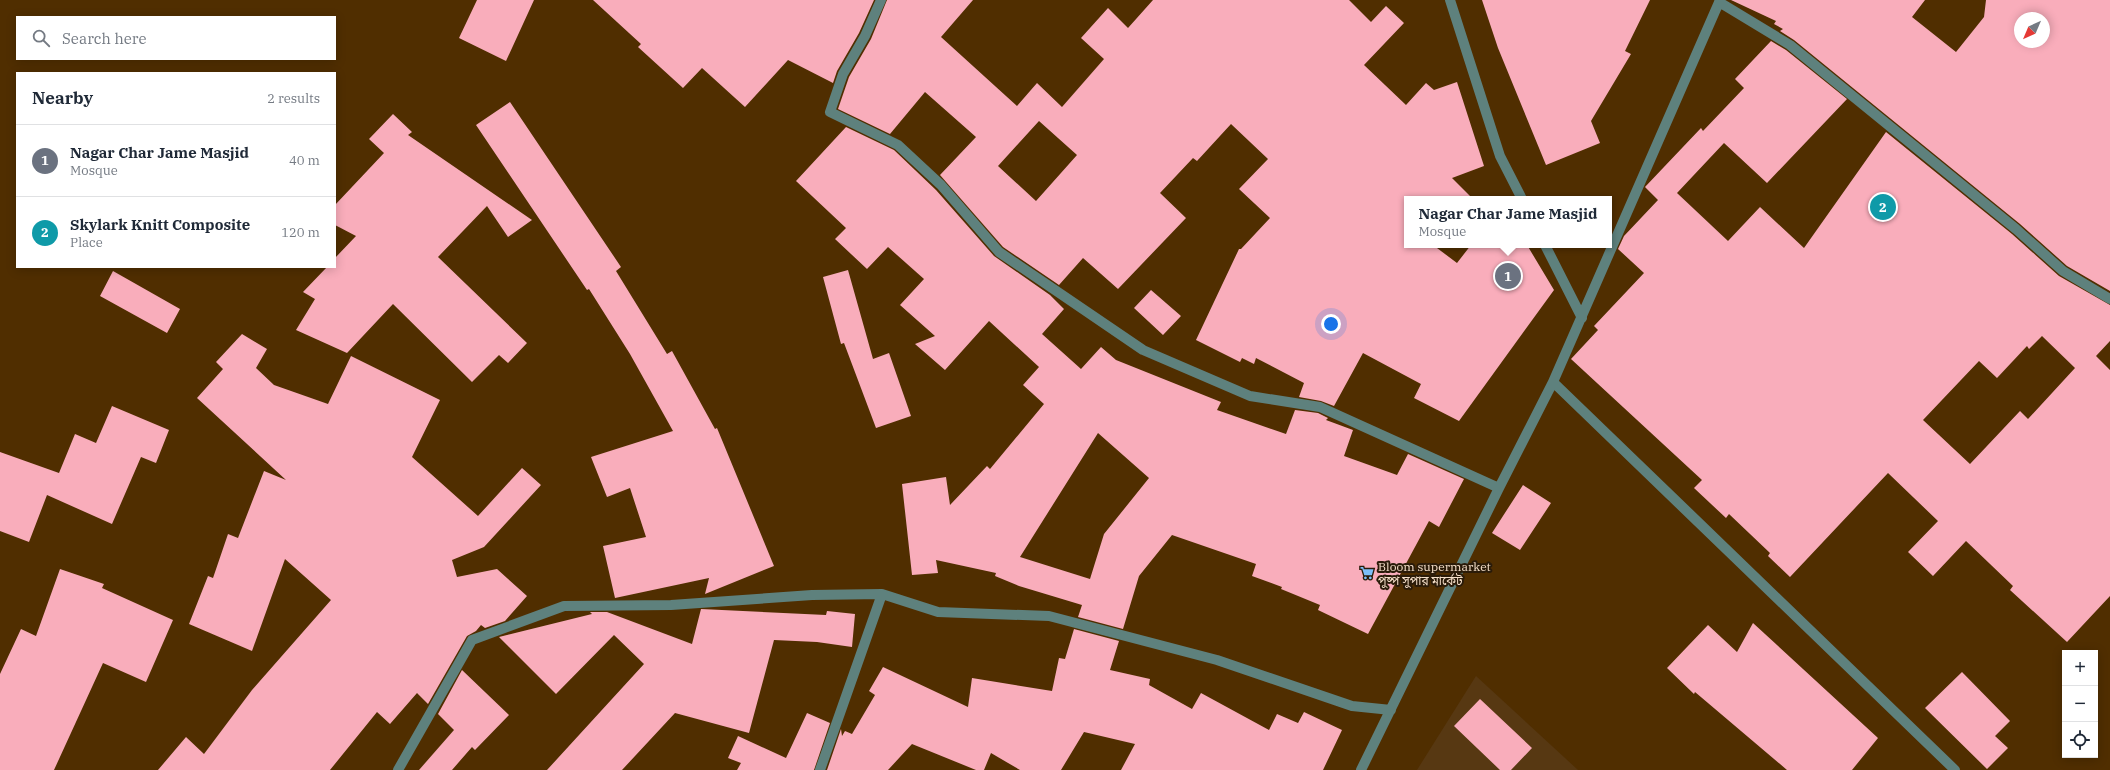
<!DOCTYPE html>
<meta charset="utf-8">
<style>
body{margin:0;font-family:"IBM Plex Serif","Noto Sans Bengali",serif;background:#f2f2f3;color:#1f2937}
.controls{position:absolute;right:12px;bottom:12px;display:grid;overflow:hidden;border-radius:0px;box-shadow:0 2px 10px #0003}
.controls button{width:36px;height:36px;display:grid;place-items:center;padding:0;border:0;border-bottom:1px solid #e0e1e3;background:#fff;color:#1f2937;font:20px sans-serif}
.compass{position:absolute;left:2014px;top:12px;width:36px;height:36px;border-radius:50%;background:#fff;box-shadow:0 2px 10px #0003;rotate:224deg}
.you{position:absolute;left:1331px;top:324px;width:14px;height:14px;margin:-10px;border:3px solid #fff;border-radius:50%;background:#1a73e8;box-shadow:0 0 0 6px #1a73e833}
.badge{display:grid;place-items:center;width:26px;height:26px;border-radius:50%;background:#496c8e;color:#fff;font-size:13px;font-weight:700}
.pin{position:absolute;translate:-50% -50%;border:2px solid #fff;box-shadow:0 1px 4px #0006}
.popup{position:absolute;left:1404px;top:196px;width:208px;height:52px;box-sizing:border-box;display:grid;place-content:center;border-radius:0px;background:#fff;filter:drop-shadow(0 1px 3px #0005);font-size:13px;white-space:nowrap;color:#747a83}
.popup b{font-size:15px;color:#1f2937}
.popup::after{content:'';position:absolute;left:50%;top:100%;margin-left:-8px;border:8px solid transparent;border-top-color:#fff}
.list{margin:0;padding:0;list-style:none}
h2{display:flex;justify-content:space-between;align-items:center;height:52px;margin:0;padding:0 16px;font-size:17px}
h2 small{font-size:13px;font-weight:400;color:#747a83}
.list li{display:grid;grid-template-columns:26px 1fr auto;gap:12px;align-items:center;box-sizing:border-box;height:72px;padding:0 16px;border-top:1px solid #e0e1e3}
.list b{display:block;font-size:15px;white-space:nowrap}
.list p{margin:0;font-size:13px;white-space:nowrap;color:#747a83}
.list em{font-size:13px;font-style:normal;color:#747a83}
.icon{flex:none;width:22px;height:22px;fill:none;stroke:currentColor;stroke-width:2;stroke-linecap:round;stroke-linejoin:round}
.map{position:relative;flex:none;width:2110px;height:770px;overflow:hidden}
.search{position:absolute;background:#fff;box-shadow:0 2px 10px #0003;left:16px;top:16px;width:320px;height:44px;display:flex;align-items:center;gap:10px;box-sizing:border-box;padding:0 14px;border-radius:0px;color:#747a83;font-size:15px}
.panel{position:absolute;background:#fff;box-shadow:0 2px 10px #0003;left:16px;top:72px;width:320px;height:196px;border-radius:0px}
.map>svg:first-child{display:block}
.built{fill:#573812}
.building{fill:#f9adbb;fill-rule:evenodd}
.lines{fill:none;stroke-linecap:round;stroke-linejoin:round}
.minor{stroke:#5e817d;stroke-width:10}
.labels{text-anchor:middle;dominant-baseline:central;stroke-width:4;stroke-linejoin:round;paint-order:stroke}
.poi-label{font-size:12px;fill:#f5dfc9;stroke:#2a1b09;text-anchor:start}
</style>
<div class="map">
<svg width="2110" height="770" viewBox="0 0 2110 770">
<rect width="100%" height="100%" fill="#502e00"/>
<path class="built" d="M1476,676L1578,770H1417Z"/>
<path class="building" d="M477,0H534L506,61L459,38Z
M593,0H874L859,33L837,71L833,83L788,60L745,107L702,68L683,88L638,47L641,44Z
M887,0H973L941,37L1017,106L1037,83L1062,107L1104,59L1081,38L1108,8L1128,28L1153,0H1349L1371,22L1386,6L1404,23L1364,65L1406,105L1426,83L1434,90L1457,82L1484,166L1452,178L1473,199H1407V245H1433L1457,263L1471,245H1527L1554,290L1459,421L1414,398L1421,384L1363,353L1334,406L1321,401L1299,397L1304,383L1256,358L1254,364L1242,358L1240,362L1196,340L1239,249H1241L1270,218L1239,189L1268,159L1231,124L1197,161L1193,158L1160,193L1186,218L1118,289L1083,258L1059,285L1003,247L940,175L976,137L925,92L890,134L838,109L849,77L871,39ZM1039,121L1077,155L1036,201L998,166Z
M1482,0H1650L1625,51L1631,54L1591,121L1600,143L1546,165L1498,48Z
M1731,0H1925L1912,17L1956,52L1984,17L1986,0H2110V291L2067,266L2020,224L1794,40L1780,31L1783,29L1774,24L1776,21ZM2020,18H2044V42H2020Z
M1771,41L1786,50L1847,99L1767,183L1724,143L1677,193L1728,241L1760,207L1804,248L1886,132L2012,234L2059,276L2110,305V341L2096,356L2110,370V596L2067,642L2010,590L2013,586L1966,541L1933,576L1908,552L1938,521L1888,473L1790,577L1768,556L1770,553L1729,514L1726,518L1694,488L1702,480L1571,359L1598,330L1594,326L1644,273L1618,249L1624,236L1658,200L1645,187L1701,128L1703,131L1744,88L1735,79ZM2042,336L2075,368L2028,419L2020,411L1970,464L1923,420L1979,361L1997,378L2027,346L2029,349Z
M510,102L621,267L616,271L667,354L672,351L715,429L717,428L774,566L705,594L709,578L615,598L603,546L646,537L630,488L607,497L591,457L673,431L630,354L589,289L587,290L476,125Z
M393,114L412,132L408,135L532,220L508,237L487,206L438,257L527,343L508,363L499,355L472,382L393,304L347,353L296,330L315,299L303,292L327,267H335V258L356,236L335,225V205L384,153L369,139Z
M846,127L894,150L936,190L994,256L1050,295L1064,309L1042,334L1081,369L1101,347L1116,360L1221,402L1217,410L1286,434L1295,410L1318,413L1328,418L1326,420L1353,430L1344,456L1397,475L1408,454L1464,479L1439,527L1429,521L1368,634L1318,610L1320,605L1281,589L1282,587L1252,576L1256,564L1172,535L1139,576L1123,629L1078,617L1082,605L1019,586L995,576L996,573L936,560L938,573L912,575L902,484L946,477L950,505L987,466L990,469L1044,404L1023,385L1039,367L989,321L945,370L915,344L935,336L900,305L924,279L888,247L867,269L835,239L846,228L796,181ZM1098,433L1149,478L1104,534L1090,579L1020,557Z
M848,270L873,359L889,353L911,416L876,428L844,343L841,344L823,277Z
M113,271L180,309L167,333L100,296Z
M1151,290L1181,316L1163,335L1134,308Z
M242,334L267,349L256,368L274,385L328,404L351,356L440,400L412,457L478,516L522,468L541,485L484,547L452,560L457,577L497,569L527,596L505,621L485,628L481,625L476,631L467,636L428,704L417,693L390,724L377,712L330,770H158L186,737L204,754L252,690L331,600L285,559L252,651L189,624L208,576L213,578L228,534L238,538L264,471L286,480L197,398L223,369L216,362Z
M112,406L169,430L156,463L141,457L112,524L47,495L29,542L0,531V452L59,473L75,434L96,443Z
M1523,485L1551,503L1520,550L1492,533Z
M60,569L104,584L102,588L173,620L146,682L103,663L54,770H0V674L21,629L36,636Z
M701,609L826,615L827,611L855,614L852,647L817,642L774,640L749,733L675,713L622,770H547L644,664L614,635L556,694L499,637L592,614L590,612H607L692,644Z
M1753,623L1878,738L1852,770H1787L1695,692L1694,694L1667,668L1708,625L1737,652Z
M1074,629L1119,641L1110,670L1150,679L1149,685L1192,709L1201,693L1269,730L1277,714L1298,723L1304,712L1342,730L1323,770H1121L1135,744L1084,732L1061,770H1020L991,753L984,770H976L912,744L888,770H827L841,729L842,736L845,731L852,734L875,695L869,691L883,667L968,707L972,678L1052,691L1059,658L1065,659Z
M462,670L509,715L475,750L472,747L452,770H419L454,730L438,714Z
M1962,672L2010,721L1995,736L2008,748L1987,769L1925,708Z
M1480,699L1532,748L1511,770H1500L1454,726Z
M807,713L830,723L814,770H737L741,763L728,758L738,736L786,758Z"/>
<g class="lines">
<path class="minor" d="M881,0L865,36L843,74L830,112L898,145L941,185L999,252L1143,350L1250,396L1320,407L1499,488
M1450,0L1500,156L1522,199
M1719,2L1790,45L2016,229L2063,271L2110,299
M1545,245L1582,318
M1553,382L1955,770
M398,770L472,640L564,606L671,605L812,595L882,594L938,612L1049,616L1217,660L1352,706L1391,710
M820,770L882,594
M1361,770L1499,488L1553,382L1720,0"/>
</g>
<defs>
<g id="supermarket-bare" transform="scale(1.08)"><path d="M-6-5.5h2.5l.6 2H6L4.5 2H-2.5L-4.4-4H-6ZM-1.5 3.2a1.3 1.3 0 1 0 .1 0ZM3 3.2a1.3 1.3 0 1 0 .1 0Z" fill="#7dbef9" stroke="#2a1b09" stroke-width="2.5" paint-order="stroke"/></g>
</defs>
<g fill-rule="evenodd">
<use href="#supermarket-bare" x="1367" y="573"/>
</g>
<g class="labels">
<g class="poi-label">
<text x="1378" y="566">Bloom supermarket<tspan x="1378" dy="14">পুষ্প সুপার মার্কেট</tspan></text>
</g>
</g>
</svg>
<div class="controls">
<button>+</button>
<button>−</button>
<button><svg class="icon" aria-label="locate" viewBox="0 0 24 24"><circle cx="12" cy="12" r="6"/><path d="M12 2v4M12 18v4M2 12h4M18 12h4"/></svg></button>
</div>
<svg class="compass" viewBox="-18 -18 36 36"><path d="M0-13l5 13h-10z" fill="#e53935"/><path d="M0 13l5-13h-10z" fill="#747a83"/></svg>
<div class="you"></div>
<div class="pin badge" style="left:1508px;top:276px;background:#6b7280">1</div>
<div class="popup"><b>Nagar Char Jame Masjid</b>Mosque</div>
<div class="pin badge" style="left:1883px;top:207px;background:#0f9aa8">2</div>
<div class="search"><svg class="icon" aria-label="search" viewBox="0 0 24 24"><circle cx="10" cy="10" r="6"/><path d="M15 15l6 6"/></svg>Search here</div>
<section class="panel">
<h2>Nearby<small>2 results</small></h2>
<ul class="list">
<li><span class="badge" style="background:#6b7280">1</span><div><b>Nagar Char Jame Masjid</b><p>Mosque</p></div><em>40 m</em></li>
<li><span class="badge" style="background:#0f9aa8">2</span><div><b>Skylark Knitt Composite</b><p>Place</p></div><em>120 m</em></li>
</ul>
</section>
</div>
